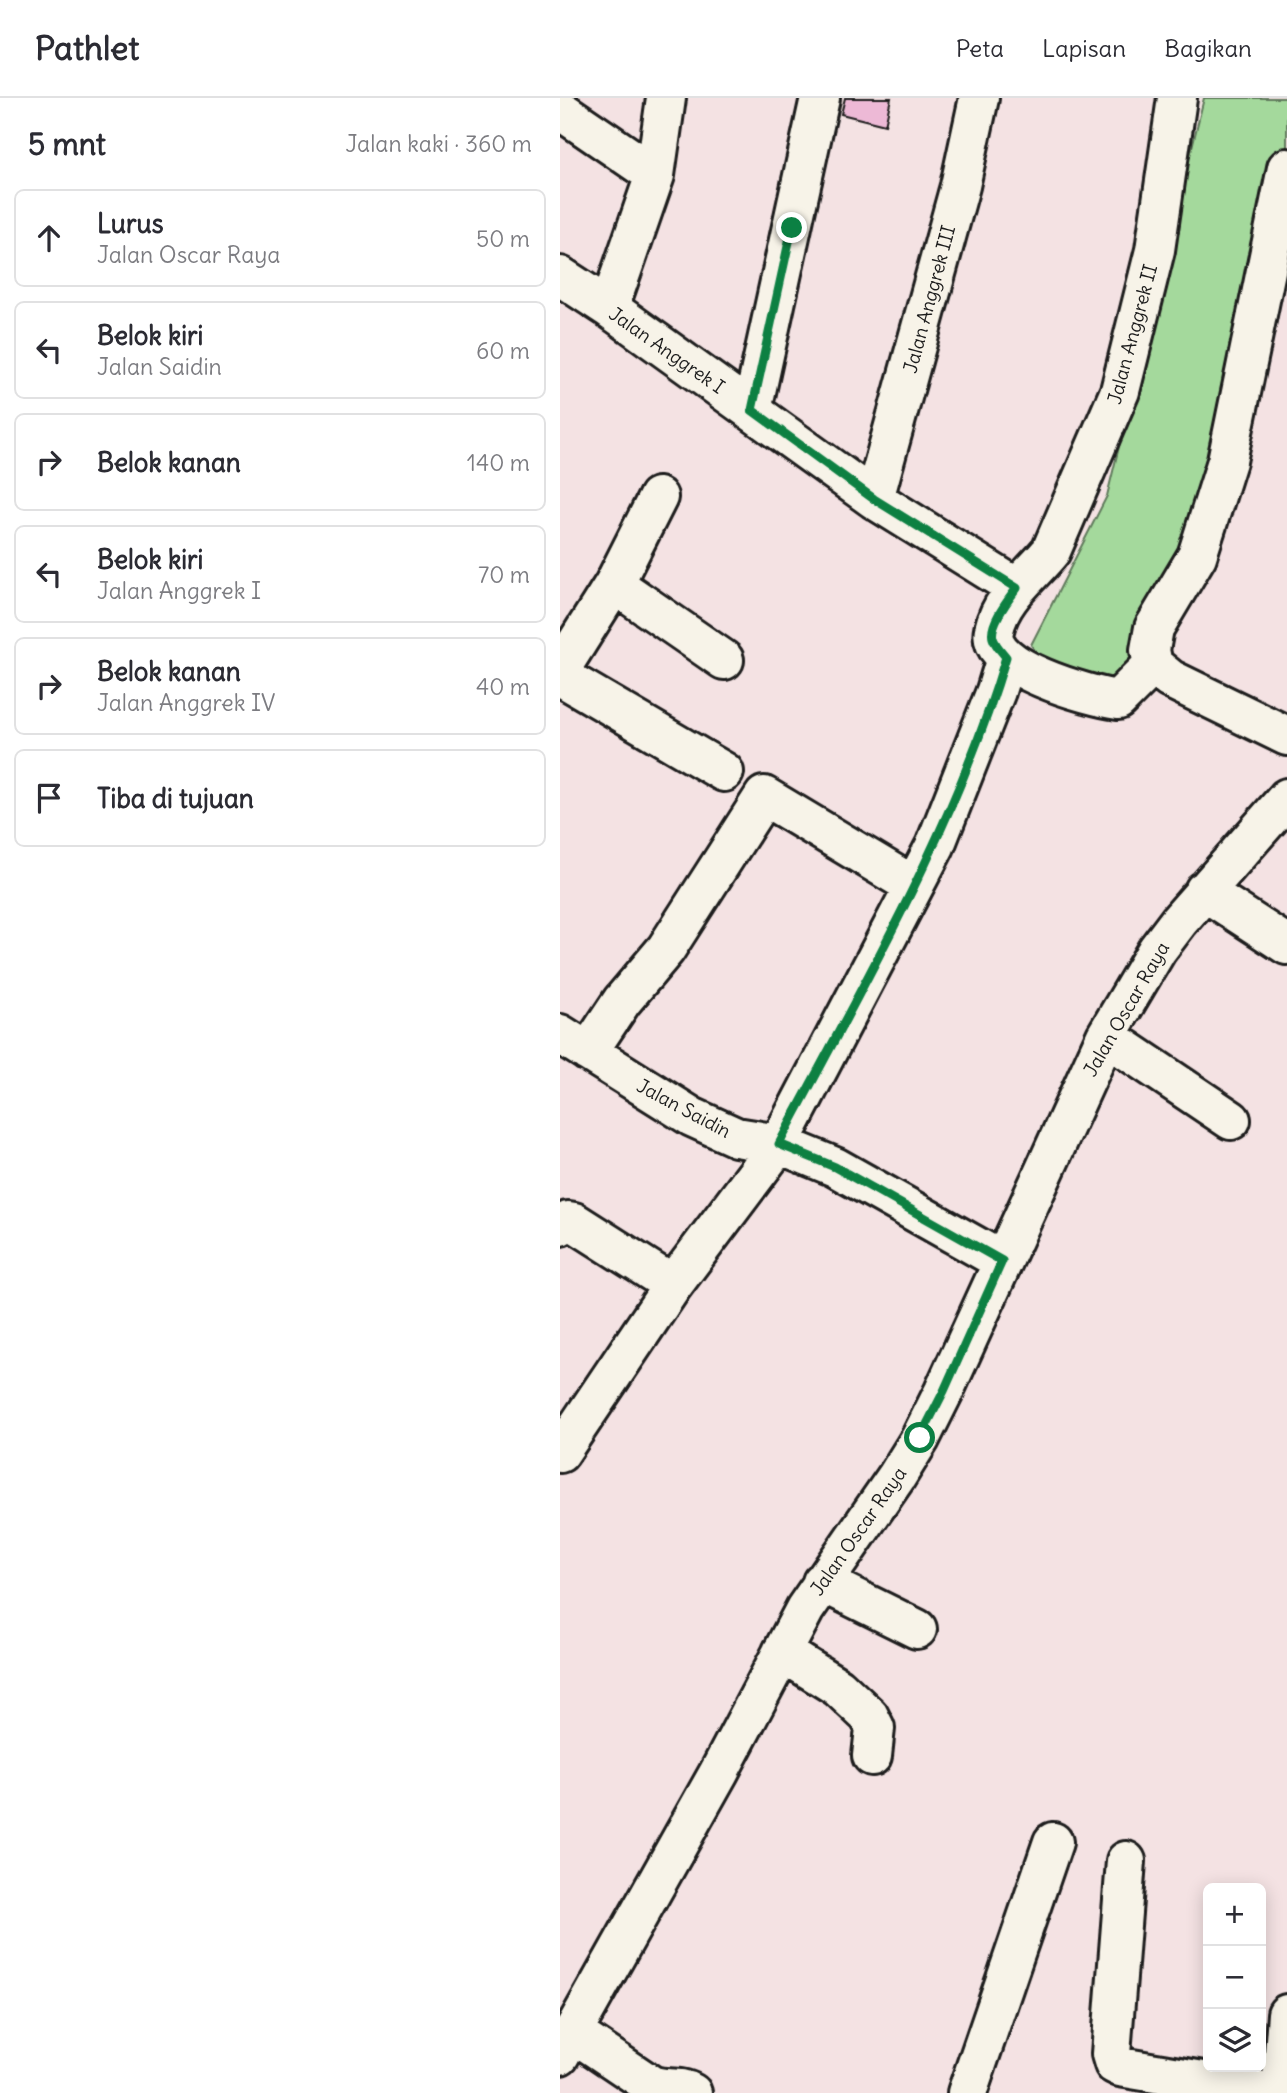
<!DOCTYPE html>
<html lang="id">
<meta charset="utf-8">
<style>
body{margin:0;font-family:Delius,sans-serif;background:#f2f2f3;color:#2b2b33}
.controls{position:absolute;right:21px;bottom:21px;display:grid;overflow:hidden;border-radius:10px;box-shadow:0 4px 18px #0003}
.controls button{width:63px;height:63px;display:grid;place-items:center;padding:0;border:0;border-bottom:2px solid #e1e1e2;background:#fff;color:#2b2b33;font:35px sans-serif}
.stop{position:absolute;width:21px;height:21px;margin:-16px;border:5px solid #0b8043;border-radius:50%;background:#fff}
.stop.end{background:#0b8043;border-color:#fff;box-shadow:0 2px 7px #0008}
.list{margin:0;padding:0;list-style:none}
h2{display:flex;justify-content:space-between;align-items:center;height:91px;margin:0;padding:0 28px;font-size:30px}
h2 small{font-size:23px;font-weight:400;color:#7c7c81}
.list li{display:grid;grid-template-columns:46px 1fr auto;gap:21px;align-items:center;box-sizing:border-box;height:98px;margin:0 14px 14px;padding:0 14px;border:2px solid #e1e1e2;border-radius:10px}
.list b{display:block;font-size:26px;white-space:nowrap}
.list p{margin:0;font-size:23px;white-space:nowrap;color:#7c7c81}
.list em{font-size:23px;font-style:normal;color:#7c7c81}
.icon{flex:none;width:38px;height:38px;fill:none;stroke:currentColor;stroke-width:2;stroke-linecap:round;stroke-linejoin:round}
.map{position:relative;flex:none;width:727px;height:1995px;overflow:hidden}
header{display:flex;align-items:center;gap:42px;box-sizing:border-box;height:98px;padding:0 35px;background:#fff;border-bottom:2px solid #e1e1e2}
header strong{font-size:33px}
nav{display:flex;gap:38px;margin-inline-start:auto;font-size:24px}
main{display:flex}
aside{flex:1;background:#fff}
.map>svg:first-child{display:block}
.green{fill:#a4d99c;stroke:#607a5c;stroke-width:2}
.building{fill:#edb9d6;stroke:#1c1c1c;stroke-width:2}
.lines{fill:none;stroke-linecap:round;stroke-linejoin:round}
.minor-casing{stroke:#1c1c1c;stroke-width:44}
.minor{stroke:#f7f3e8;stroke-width:38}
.route{stroke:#0b8043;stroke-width:9}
.labels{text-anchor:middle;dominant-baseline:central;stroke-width:7;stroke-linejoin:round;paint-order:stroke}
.street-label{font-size:19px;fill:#1c1c1c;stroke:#f7f3e8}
</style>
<header>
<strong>Pathlet</strong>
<nav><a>Peta</a><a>Lapisan</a><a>Bagikan</a></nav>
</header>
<main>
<aside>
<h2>5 mnt<small>Jalan kaki · 360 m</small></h2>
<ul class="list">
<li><svg class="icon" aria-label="ahead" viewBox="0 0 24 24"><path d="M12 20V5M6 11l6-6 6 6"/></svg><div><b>Lurus</b><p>Jalan Oscar Raya</p></div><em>50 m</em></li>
<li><svg class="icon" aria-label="left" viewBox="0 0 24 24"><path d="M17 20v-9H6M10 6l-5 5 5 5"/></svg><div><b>Belok kiri</b><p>Jalan Saidin</p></div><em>60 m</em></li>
<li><svg class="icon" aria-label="right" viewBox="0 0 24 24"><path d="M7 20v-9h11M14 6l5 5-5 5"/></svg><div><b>Belok kanan</b></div><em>140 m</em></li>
<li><svg class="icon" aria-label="left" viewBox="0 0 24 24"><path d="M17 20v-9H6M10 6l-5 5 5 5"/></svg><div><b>Belok kiri</b><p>Jalan Anggrek I</p></div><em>70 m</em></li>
<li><svg class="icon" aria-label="right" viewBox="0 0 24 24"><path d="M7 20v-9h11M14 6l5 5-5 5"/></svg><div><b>Belok kanan</b><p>Jalan Anggrek IV</p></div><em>40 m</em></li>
<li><svg class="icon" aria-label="arrive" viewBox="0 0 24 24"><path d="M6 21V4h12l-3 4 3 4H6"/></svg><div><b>Tiba di tujuan</b></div></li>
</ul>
</aside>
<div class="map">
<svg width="727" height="1995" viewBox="0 0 727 1995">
<rect width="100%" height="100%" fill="#f4e2e3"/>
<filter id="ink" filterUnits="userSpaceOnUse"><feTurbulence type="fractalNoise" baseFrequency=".0143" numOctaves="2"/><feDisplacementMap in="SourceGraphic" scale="14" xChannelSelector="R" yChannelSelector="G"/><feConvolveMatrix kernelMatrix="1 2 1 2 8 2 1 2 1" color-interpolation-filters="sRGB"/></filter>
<g filter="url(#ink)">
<path class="green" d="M644,0H727V69L713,160L607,491L562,577L547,582L484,565L471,547L547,398Z"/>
<path class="building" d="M285,0H331L325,27L281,16Z"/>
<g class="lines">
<g class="minor-casing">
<path id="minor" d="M0,12L95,77
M727,70L667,363L637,458L594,530L590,552L593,567L610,581L727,638
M0,178L49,210L314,401L457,490
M49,210L95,77L106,0
M192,312L260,0
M314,401L400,88L419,0
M54,486L164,562
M593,567L558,602C530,598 425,570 434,532C441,499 471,478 491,453L560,293L595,152L617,0
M0,572L54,486L98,399
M0,578L164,674
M644,793L727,847
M0,936L132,1019L176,1039L219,1046L275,1069L442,1163
M546,938L671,1022
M28,954L62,903L106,851L204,698L354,788
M0,1128L8,1123L14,1124L113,1187
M0,1355L113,1187L219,1046L375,748L436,593L446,560
M262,1484L357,1531
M222,1554L278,1589L309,1618L315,1630L312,1658
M566,1763L551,1956L554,1966L560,1969L714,1995
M12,1934L91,1987C105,1993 118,1987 132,1995
M0,1957L159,1674L245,1511L337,1378L360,1341L384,1293L546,938L597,852L619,823L727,700
M407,1995L493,1744
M721,1995L727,1916"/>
</g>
<use href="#minor" class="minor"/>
</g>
</g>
<g class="lines" filter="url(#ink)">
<path class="route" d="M232,130L192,312L314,401L457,490C449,501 429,526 433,540C435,547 442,554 446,559C395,731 302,888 219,1046L275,1069L442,1163L384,1293L360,1340"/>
</g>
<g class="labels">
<g class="street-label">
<text transform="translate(369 201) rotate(-75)">Jalan Anggrek III</text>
<text transform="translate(572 236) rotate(-75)">Jalan Anggrek II</text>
<text transform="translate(107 252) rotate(35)">Jalan Anggrek I</text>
<text transform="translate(566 911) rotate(-60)">Jalan Oscar Raya</text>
<text transform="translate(124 1010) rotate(28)">Jalan Saidin</text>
<text transform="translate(298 1433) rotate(-55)">Jalan Oscar Raya</text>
</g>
</g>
</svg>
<div class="controls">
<button>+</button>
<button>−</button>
<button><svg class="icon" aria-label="layers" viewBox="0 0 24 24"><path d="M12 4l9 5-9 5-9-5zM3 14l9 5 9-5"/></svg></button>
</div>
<div class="stop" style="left:360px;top:1340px"></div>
<div class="stop end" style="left:232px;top:130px"></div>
</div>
</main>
